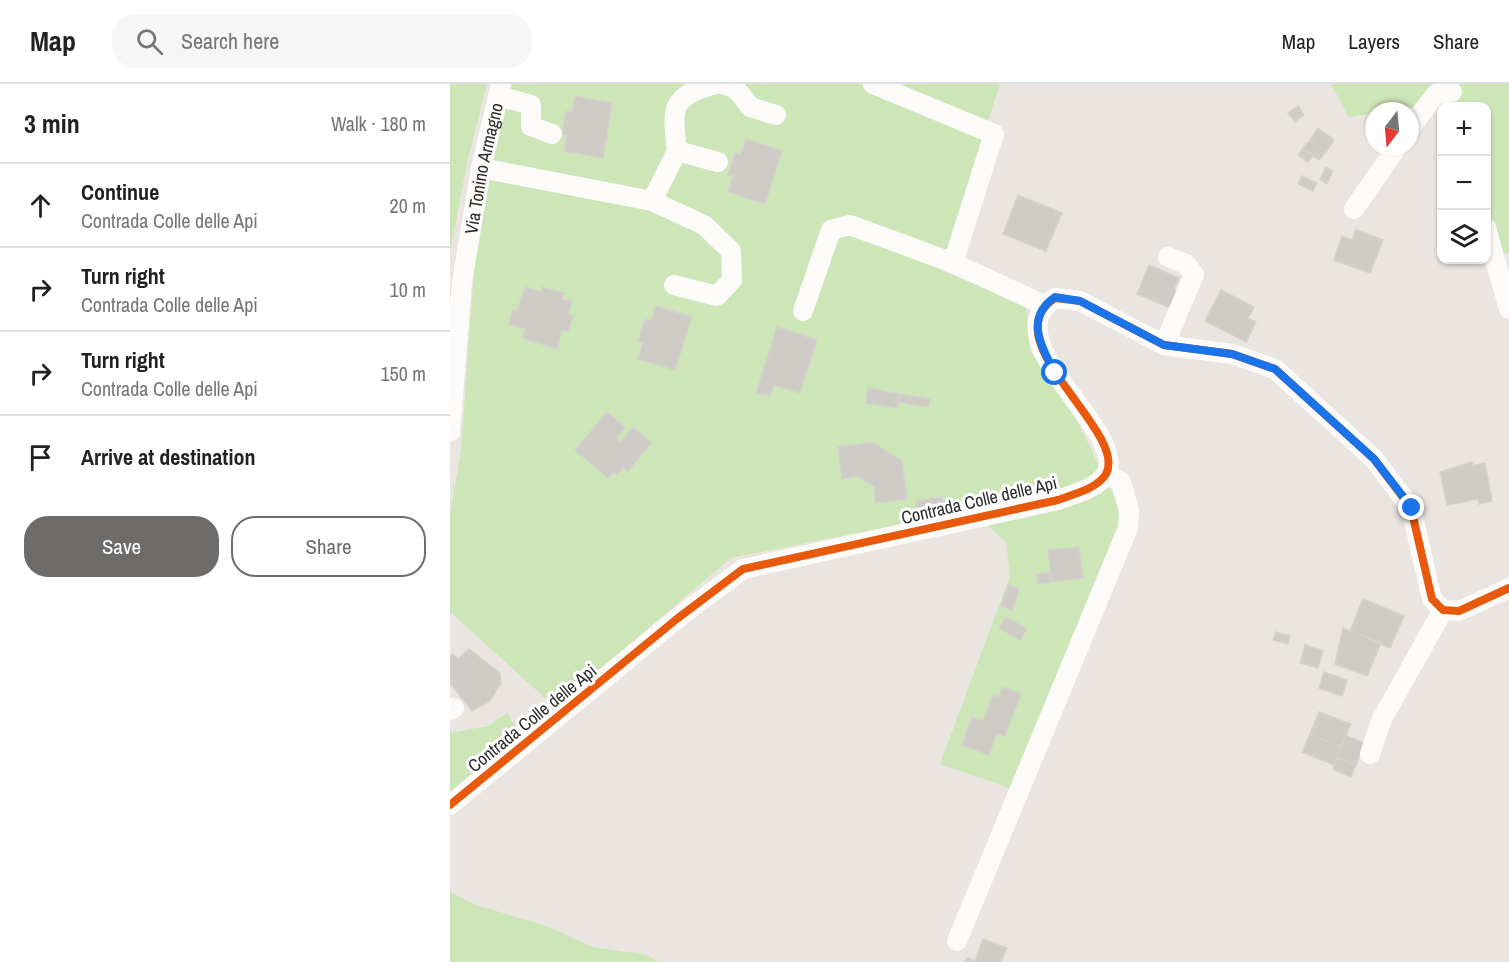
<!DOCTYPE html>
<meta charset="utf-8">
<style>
body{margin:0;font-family:"Archivo Narrow",sans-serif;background:#f6f6f6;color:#222}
.controls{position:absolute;right:18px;top:18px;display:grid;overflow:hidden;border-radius:12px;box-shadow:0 2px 4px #0004}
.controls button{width:54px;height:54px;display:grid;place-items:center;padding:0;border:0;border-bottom:2px solid #e0e0e0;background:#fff;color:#222;font:30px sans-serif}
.compass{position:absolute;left:915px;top:18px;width:54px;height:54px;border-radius:50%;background:#fff;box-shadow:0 2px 4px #0004;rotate:196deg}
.stop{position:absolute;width:18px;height:18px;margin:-14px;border:4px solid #1a73e8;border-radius:50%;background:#fff}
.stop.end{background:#1a73e8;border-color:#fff;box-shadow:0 2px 6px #0008}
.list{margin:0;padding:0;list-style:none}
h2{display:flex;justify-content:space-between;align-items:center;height:78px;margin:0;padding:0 24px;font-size:26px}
h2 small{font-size:20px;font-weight:400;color:#767676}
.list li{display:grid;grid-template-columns:39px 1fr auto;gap:18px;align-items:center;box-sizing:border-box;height:84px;padding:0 24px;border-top:2px solid #e0e0e0}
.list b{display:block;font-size:22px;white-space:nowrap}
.list p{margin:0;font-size:20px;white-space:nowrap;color:#767676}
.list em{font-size:20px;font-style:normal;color:#767676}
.actions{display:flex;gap:12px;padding:18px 24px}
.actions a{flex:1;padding:14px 0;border:2px solid #6e6c6a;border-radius:24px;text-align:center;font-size:21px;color:#6e6c6a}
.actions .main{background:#6e6c6a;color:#fff}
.icon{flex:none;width:33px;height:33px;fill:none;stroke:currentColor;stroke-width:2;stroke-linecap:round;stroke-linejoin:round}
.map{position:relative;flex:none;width:1059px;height:878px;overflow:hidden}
header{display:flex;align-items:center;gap:36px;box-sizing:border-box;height:84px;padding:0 30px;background:#fff;border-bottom:2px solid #e0e0e0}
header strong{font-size:28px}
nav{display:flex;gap:33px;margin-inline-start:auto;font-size:21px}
.search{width:420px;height:54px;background:#f6f6f6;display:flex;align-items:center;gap:15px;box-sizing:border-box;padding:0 21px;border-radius:24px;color:#767676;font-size:22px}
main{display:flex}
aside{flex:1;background:#fff}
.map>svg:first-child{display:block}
.green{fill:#cce6b7}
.building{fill:#cfcbc7;stroke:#d5d1cc;stroke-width:1.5}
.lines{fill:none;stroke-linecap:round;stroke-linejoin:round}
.minor{stroke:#fcfbfa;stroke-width:20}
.cycleway-casing{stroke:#fff;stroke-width:11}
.cycleway{stroke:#e8590c;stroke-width:8}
.route{stroke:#1a73e8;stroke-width:8}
.labels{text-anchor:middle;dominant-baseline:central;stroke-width:6;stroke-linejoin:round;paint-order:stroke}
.street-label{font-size:18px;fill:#2b2b2b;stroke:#fff}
</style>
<header>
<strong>Map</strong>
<div class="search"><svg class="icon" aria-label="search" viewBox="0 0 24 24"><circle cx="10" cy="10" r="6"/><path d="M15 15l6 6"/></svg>Search here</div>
<nav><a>Map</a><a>Layers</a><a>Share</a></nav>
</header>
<main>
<aside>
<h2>3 min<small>Walk · 180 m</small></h2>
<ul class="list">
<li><svg class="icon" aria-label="ahead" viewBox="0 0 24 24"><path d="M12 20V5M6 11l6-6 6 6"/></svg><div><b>Continue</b><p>Contrada Colle delle Api</p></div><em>20 m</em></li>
<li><svg class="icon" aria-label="right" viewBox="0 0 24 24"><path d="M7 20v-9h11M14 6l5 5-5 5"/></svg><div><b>Turn right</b><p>Contrada Colle delle Api</p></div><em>10 m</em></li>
<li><svg class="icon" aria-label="right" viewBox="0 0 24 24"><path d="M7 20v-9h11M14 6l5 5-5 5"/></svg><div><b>Turn right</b><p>Contrada Colle delle Api</p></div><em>150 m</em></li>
<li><svg class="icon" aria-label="arrive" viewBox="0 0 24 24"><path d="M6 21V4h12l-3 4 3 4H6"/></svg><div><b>Arrive at destination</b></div></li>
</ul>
<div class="actions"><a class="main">Save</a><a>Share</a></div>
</aside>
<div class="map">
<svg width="1059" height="878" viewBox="0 0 1059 878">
<rect width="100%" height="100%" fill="#eae5e0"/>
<path class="green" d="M0,0H37L17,79L0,168Z
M62,0H550L490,186L576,221L580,267L625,332L674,433L562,705L490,680L560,492L556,458L539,443L538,423L281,474L105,623L0,528V431L11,366L24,185L44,74Z
M881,0H1059V168L1037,174V172L1036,22H997L995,18L899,33Z
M57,629L71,650L0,710V649L38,642Z
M0,808L26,821L97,842L142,863L197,871L208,878H0Z"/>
<path class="building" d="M125,12L162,19L153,74L114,67L117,51L112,50L116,27L122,28Z
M848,22L854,31L845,38L838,29Z
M868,44L884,56L876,68L860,56Z
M296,55L332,67L315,120L278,108L283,92L278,91L285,69L291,70Z
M860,56L876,68L869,76L853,64Z
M853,64L863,72L858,78L848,71Z
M876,83L883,87L877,100L870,96Z
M852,92L867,99L863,107L848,100Z
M568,111L612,129L596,167L553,150Z
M906,146L933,156L920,189L884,176L892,152L902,156Z
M699,181L729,194L724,205L731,208L723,225L687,210Z
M75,203L91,208L92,203L114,209L112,215L122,217L118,231L123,232L118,248L112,246L107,265L72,254L75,245L59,240L63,226L67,227Z
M771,206L804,223L798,234L806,238L796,258L755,237Z
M206,222L242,233L225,286L188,275L193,259L188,257L195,235L201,237Z
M327,243L367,256L350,309L324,301L320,311L306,309Z
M418,304L450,310L448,324L416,319Z
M450,310L480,315L478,323L449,318Z
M157,328L175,343L166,354L171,358L183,343L202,359L178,387L173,383L167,391L163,388L158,394L125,366Z
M422,358L452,377L457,415L425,419V403L408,392L392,395L388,363Z
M1022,378L1023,382L1035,379L1042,417L1029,420L1028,415L997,421L990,388Z
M492,413L494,428L469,433L466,417Z
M629,463L633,494L602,498L598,466Z
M601,488L602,498L588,500L587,490Z
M558,501L569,505L562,526L551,522Z
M913,515L954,532L940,564L900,547Z
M556,533L577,545L570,556L549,544Z
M893,544L931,559L917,592L885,580Z
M826,548L840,552L838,560L823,556Z
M855,561L873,567L868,584L850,579Z
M19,565L50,589L51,599L40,617L22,627L0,599V572L3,570L8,575Z
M874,588L897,596L892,612L869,604Z
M552,603L571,610L555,652L547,649L539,671L512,661L522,633L533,637L543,611L549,613Z
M869,628L901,640L891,663L860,650Z
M860,650L891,663L884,681L852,668Z
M896,652L915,659L906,681L887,674Z
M887,674L906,681L901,693L883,685Z
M533,855L557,864L551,878H515L517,874L525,877Z"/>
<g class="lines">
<g class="minor">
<path d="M272,0C287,3 292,11 300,23L326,31"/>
<path d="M423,0L544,50L503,179"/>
<path d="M48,12L81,21V42L102,50"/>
<path d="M960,44L986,10L1002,8"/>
<path d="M227,67C222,23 220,12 266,0"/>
<path d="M31,84L202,117L254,141L281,167L282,196L267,212L224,201"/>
<path d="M202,117L227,67L268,78"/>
<path d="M904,125L947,63"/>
<path d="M1036,144L1059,225"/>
<path d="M353,227L381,146L400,141L503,179L594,221"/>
<path d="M714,261L744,191L736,180L718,173"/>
<path id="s1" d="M0,348L12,198L31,84L51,0"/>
<path d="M0,626L4,624"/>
<path d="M920,670L931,637L993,526"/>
<path d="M0,721L228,534L293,485L608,416C623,410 647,405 656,390C679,347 540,257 605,214L630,217L714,261L782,270L825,285L924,375L961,424L982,515L993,526L1009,527L1059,504"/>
<path d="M507,857L678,444L679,427L671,398L656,390"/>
</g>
<g class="cycleway-casing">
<path id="cycleway" d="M0,721L228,534L293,485L608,416C623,410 647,405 656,390C679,347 540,257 605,214L630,217L714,261L782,270L825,285L924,375L961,424L982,515L993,526L1009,527L1059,504"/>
</g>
<use href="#cycleway" class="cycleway"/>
</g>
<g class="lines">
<path class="route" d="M605,289C592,264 574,234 605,213L630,217L714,261L782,270L825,285L924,375L962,424"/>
</g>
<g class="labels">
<g class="street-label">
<text stroke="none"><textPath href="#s1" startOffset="266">Via Tonino Armagno</textPath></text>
<text transform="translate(529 416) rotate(-13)">Contrada Colle delle Api</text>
<text transform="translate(82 634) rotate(-39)">Contrada Colle delle Api</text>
</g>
</g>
</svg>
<div class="controls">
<button>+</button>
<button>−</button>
<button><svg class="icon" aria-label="layers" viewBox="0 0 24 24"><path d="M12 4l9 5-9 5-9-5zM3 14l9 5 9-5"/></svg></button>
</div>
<svg class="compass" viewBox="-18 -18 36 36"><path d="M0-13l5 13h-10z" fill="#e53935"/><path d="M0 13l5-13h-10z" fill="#767676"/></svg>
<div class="stop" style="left:605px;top:289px"></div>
<div class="stop end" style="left:962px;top:424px"></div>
</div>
</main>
